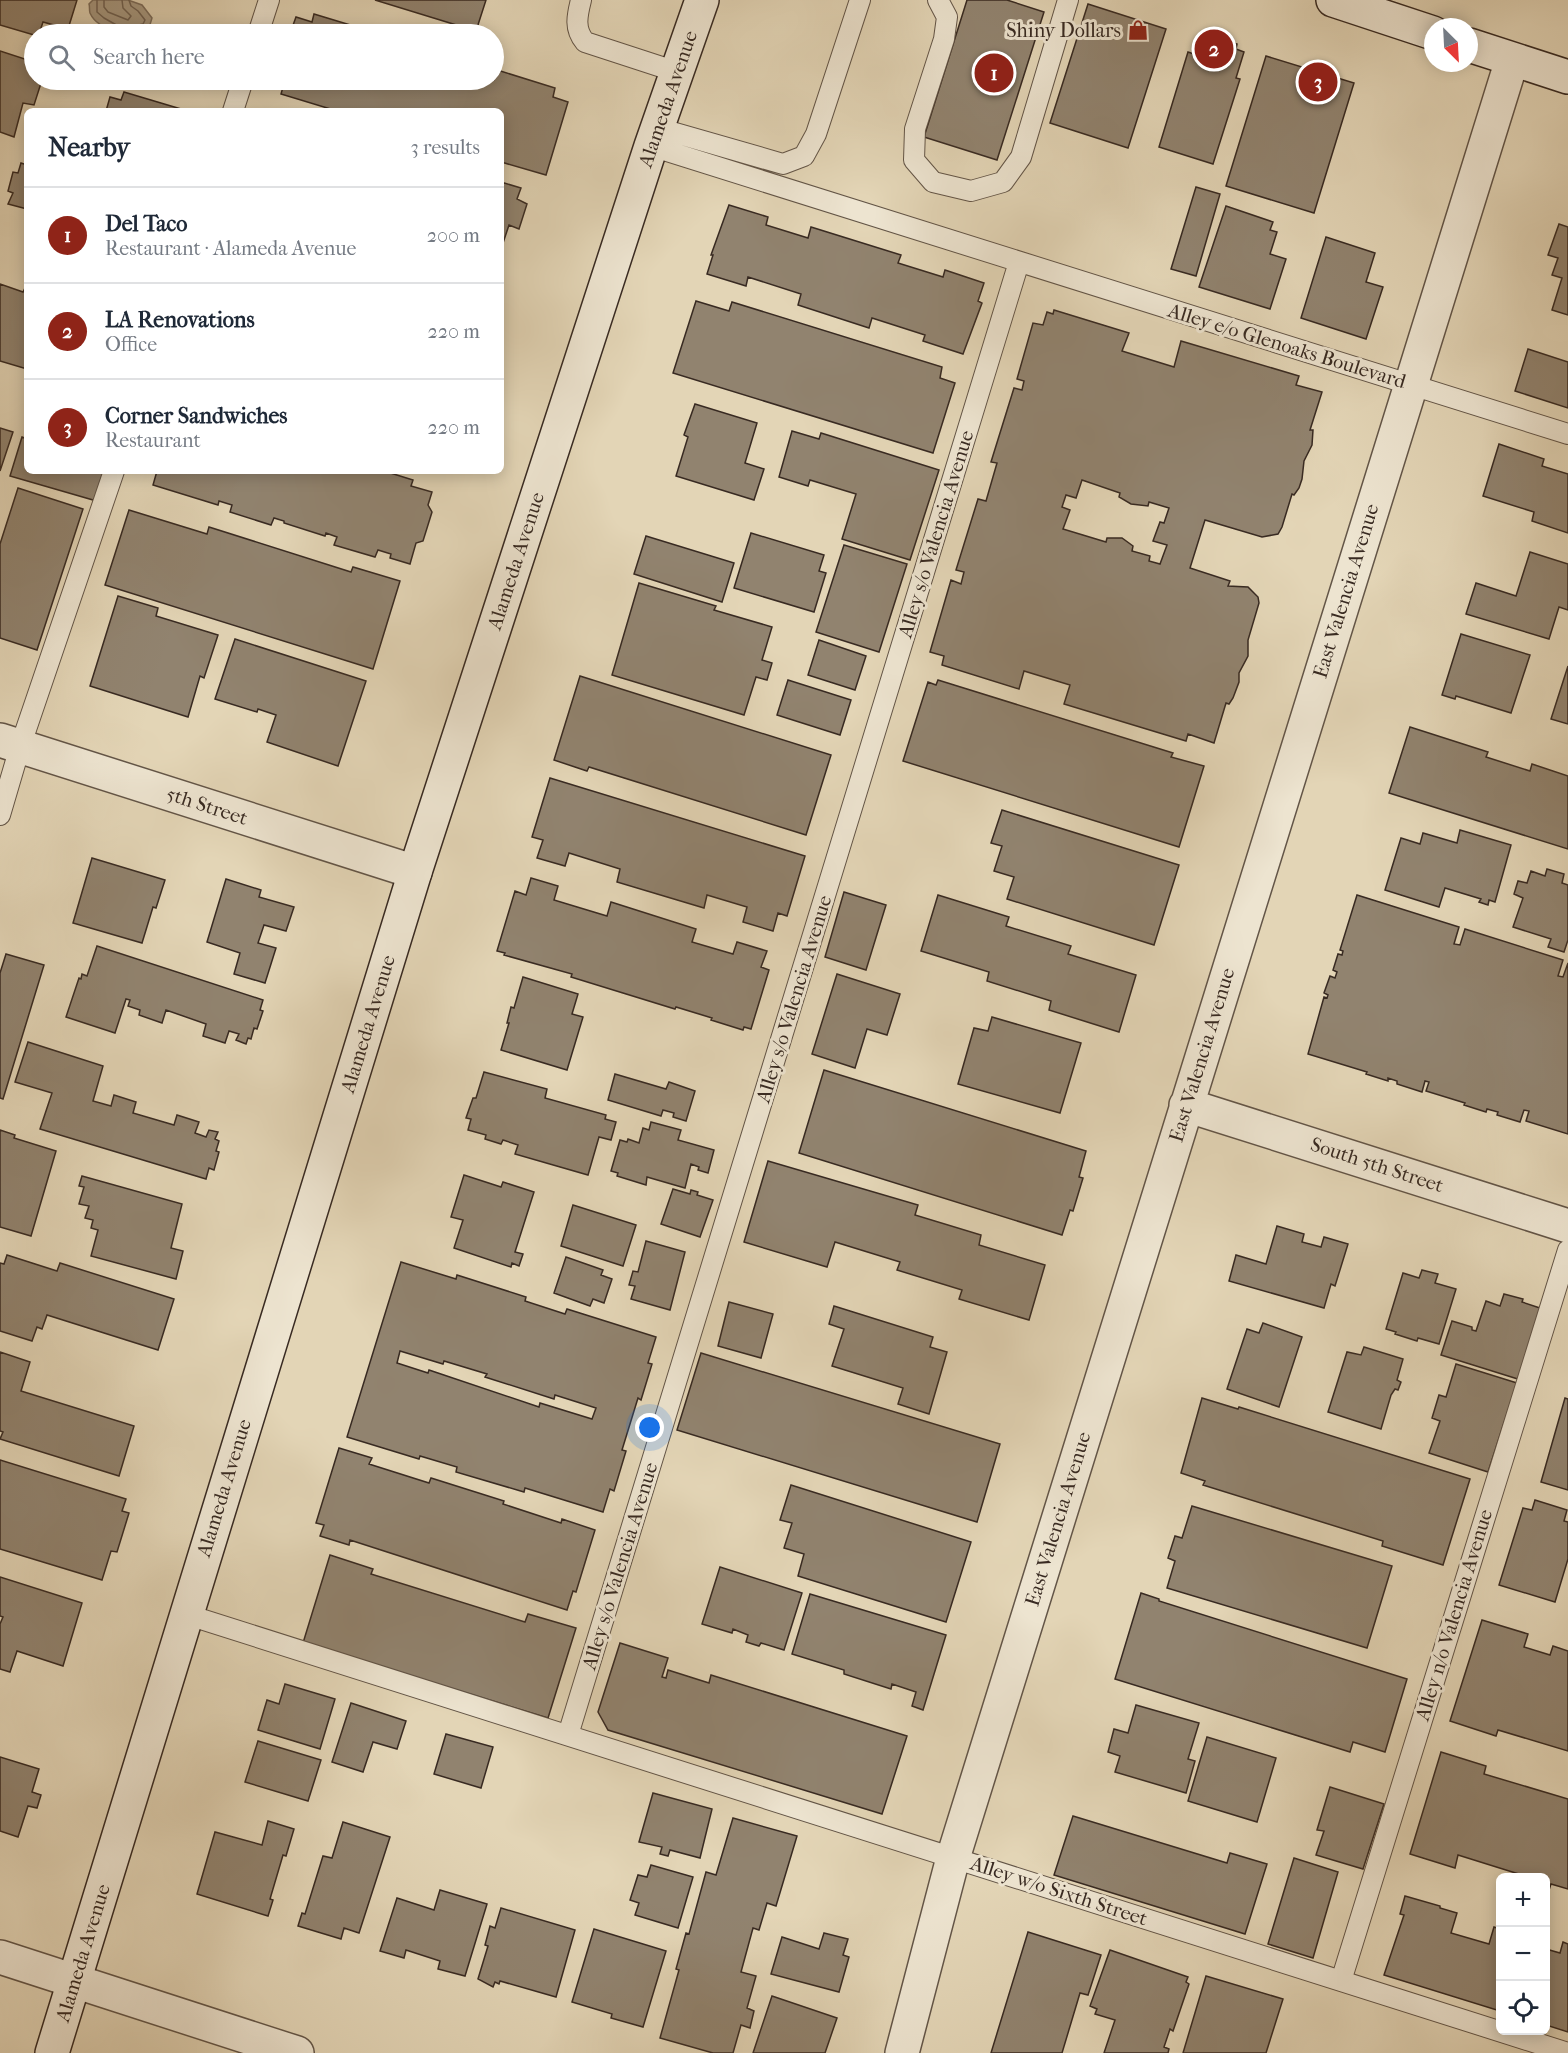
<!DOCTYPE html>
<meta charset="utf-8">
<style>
body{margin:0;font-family:"IM FELL French Canon",serif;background:#f2f2f3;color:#1f2937}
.controls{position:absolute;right:18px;bottom:18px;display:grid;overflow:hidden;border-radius:9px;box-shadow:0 3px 15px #0003}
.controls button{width:54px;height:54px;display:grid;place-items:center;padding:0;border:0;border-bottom:2px solid #e0e1e3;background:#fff;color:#1f2937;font:30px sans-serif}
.compass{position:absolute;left:1424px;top:18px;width:54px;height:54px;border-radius:50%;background:#fff;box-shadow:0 3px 15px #0003;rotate:156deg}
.you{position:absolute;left:650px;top:1428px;width:21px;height:21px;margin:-15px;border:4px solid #fff;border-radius:50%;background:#1a73e8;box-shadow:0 0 0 9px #1a73e833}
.badge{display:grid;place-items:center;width:39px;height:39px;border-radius:50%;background:#8f2418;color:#fff;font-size:20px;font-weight:700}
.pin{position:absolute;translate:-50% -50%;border:3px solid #fff;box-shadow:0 2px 6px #0006}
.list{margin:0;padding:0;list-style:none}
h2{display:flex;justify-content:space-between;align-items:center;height:78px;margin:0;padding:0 24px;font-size:26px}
h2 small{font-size:20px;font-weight:400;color:#747a83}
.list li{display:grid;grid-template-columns:39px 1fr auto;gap:18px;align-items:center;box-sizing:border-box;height:96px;padding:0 24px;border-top:2px solid #e0e1e3}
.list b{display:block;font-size:22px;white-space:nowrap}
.list p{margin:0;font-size:20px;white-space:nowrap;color:#747a83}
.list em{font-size:20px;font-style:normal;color:#747a83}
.icon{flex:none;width:33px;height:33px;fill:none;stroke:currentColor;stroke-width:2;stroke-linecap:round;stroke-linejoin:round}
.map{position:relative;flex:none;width:1568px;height:2053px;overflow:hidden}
.search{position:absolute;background:#fff;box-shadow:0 3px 15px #0003;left:24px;top:24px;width:480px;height:66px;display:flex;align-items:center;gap:15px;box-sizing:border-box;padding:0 21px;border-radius:33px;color:#747a83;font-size:22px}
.panel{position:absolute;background:#fff;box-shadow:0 3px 15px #0003;left:24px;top:108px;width:480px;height:366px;border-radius:9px}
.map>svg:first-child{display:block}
.water{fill:#a99b84;stroke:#7c6e5d;stroke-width:1.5}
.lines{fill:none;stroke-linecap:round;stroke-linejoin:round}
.shore{stroke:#706253;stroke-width:1.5}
.building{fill:#91836f;stroke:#382a22;stroke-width:1.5;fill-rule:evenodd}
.lane-casing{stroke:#635547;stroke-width:22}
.street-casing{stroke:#635547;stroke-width:36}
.secondary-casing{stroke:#382a22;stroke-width:36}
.lane{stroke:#ede4d0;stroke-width:20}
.street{stroke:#ede4d0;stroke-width:33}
.secondary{stroke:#ede4d0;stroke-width:33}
.labels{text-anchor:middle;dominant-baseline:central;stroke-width:6;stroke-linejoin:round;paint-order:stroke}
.poi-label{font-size:20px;fill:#382a22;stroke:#ede4d0;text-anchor:end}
.street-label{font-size:20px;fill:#382a22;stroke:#ede4d0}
</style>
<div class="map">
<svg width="1568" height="2053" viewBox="0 0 1568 2053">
<rect width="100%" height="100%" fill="#e3d5b6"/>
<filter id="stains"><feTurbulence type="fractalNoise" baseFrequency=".00333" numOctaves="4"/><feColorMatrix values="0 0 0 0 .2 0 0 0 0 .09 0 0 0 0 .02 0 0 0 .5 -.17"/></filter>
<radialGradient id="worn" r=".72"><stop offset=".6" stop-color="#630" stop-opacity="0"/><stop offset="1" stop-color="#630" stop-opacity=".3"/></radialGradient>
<path class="water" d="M93,0H128L142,5L152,18L149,28C132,34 99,33 90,13C89,10 90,7 89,4Z"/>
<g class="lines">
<path class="shore" d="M97,0V12L104,18L127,31L134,26L143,24L145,20L138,11L131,6L129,0
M104,0V7L108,12L128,20L131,16L123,8L122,0"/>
</g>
<path class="building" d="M0,0H77L68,29L43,22L39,34L34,35L0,25Z
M375,0H486L476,31Z
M967,0H1007L1044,12L997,160L924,137Z
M1088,4L1166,29L1128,148L1050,123Z
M314,14L380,34H299L300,30L292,28L296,17L312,22Z
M1207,35L1237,44L1236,49L1244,52L1236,78L1240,79L1213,164L1159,147L1188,52L1194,54L1199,39L1205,41Z
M0,51L34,62V80H42L34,105L23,103L14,137L0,132Z
M1266,56L1354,83L1314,213L1226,186Z
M494,69L555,88L553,97L568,102L546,175L501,162V111H337L281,94L285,80H494Z
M124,92L181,109L180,111H106L110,97L121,100Z
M21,163L27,165V209L8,204L13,193L8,191L13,172L18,173Z
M501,182L521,188L517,199L527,204L519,229L509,225L501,249Z
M1196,187L1220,194L1196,276L1171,269Z
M729,205L768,217L766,225L808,238L811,227L901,255L898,263L943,277L945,270L984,283L978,301L982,303L963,354L923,341L925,335L872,318L869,328L798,305L801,294L748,277L746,286L707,274L713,255H711Z
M1226,206L1273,222L1270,230L1277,232L1270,254L1286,259L1270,309L1199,287Z
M1559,224L1568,227V315L1552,310L1562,278L1552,275L1558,258L1548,255Z
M1326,237L1375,253L1366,282L1383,287L1366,339L1301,318Z
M0,284L23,292L27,284V369L0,361Z
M696,301L729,311L732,302L942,367L940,378L955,383L933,453L673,373Z
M1054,310L1129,333L1122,351L1174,367L1181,341L1299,376L1296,385L1322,392L1310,430H1313L1312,445L1304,461L1302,479L1299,488L1294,495L1292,494L1282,527L1278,534L1262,537L1205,520L1190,568L1230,581L1228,586L1248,587L1258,597L1259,603L1248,640V656L1239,673V682L1233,698L1229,704L1226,703L1214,743L1188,734L1186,741L1064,704L1070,685L1024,671L1019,689L942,665L944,656L930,652L951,580L961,584L964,572L956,570L978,499L986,501L997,463L991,462L1014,388L1022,390L1024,381L1017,379L1033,323L1043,325L1047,312L1053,314ZM1082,480L1120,493L1119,497L1131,504L1148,506L1149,502L1169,508L1164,523L1160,522L1153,541L1167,545L1160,564L1149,561L1150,556L1132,551L1133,546L1122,538H1107L1106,542L1063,529L1070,510L1062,507L1066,495L1076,498Z
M1528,349L1568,362V408L1515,391Z
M695,404L757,423L745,463L764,469L754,500L676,476L688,437L684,435Z
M0,428L13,432L0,471Z
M792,431L819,439L821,433L939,470L910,560L842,539L856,494L810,480L808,486L779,477Z
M22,437L27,439V471H109L100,502L10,476Z
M1499,444L1544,459L1542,466L1568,474V533L1532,521L1534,512L1483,496Z
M157,471H384L413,480L411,486L432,492L428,505L432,512L423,541L416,543L410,564L390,558L391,554L378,550L375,557L334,545L337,537L326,533L325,536L284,523V521L274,518L271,525L230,512L232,505L219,501L218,505L153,485Z
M18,488L83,509L37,650L0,638V544Z
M129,510L207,534L209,527L351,572L353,567L400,581L373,669L105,585Z
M751,533L824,555L819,571L826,573L814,612L734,588Z
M646,536L734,563L722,602L634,574Z
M844,545L907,564L879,652L816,632Z
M1530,552L1568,564V610L1559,607L1549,639L1466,614L1476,583L1516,596Z
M639,583L716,606L714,610L772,627L762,660L772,663L767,680L756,677L744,715L612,675Z
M118,596L158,608L156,616L218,635L204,678L200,676L188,717L90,686Z
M1461,634L1530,655L1511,713L1456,696L1455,699L1442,695Z
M235,639L366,681L338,766L267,742L276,715L258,709L257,712L215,699Z
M819,640L866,656L855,690L808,675Z
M1568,666V724L1551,719Z
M580,676L831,755L806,835L589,767L587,771L554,760Z
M788,680L851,700L840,735L777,715Z
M938,680L1173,753L1171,757L1204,766L1179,847L903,761L928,682L936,685Z
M1410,727L1488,752L1486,757L1530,771L1532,764L1568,776V849L1389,793Z
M550,778L805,856L787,916L778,913L773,931L743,922L747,907L707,895L704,908L617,882L620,869L569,853L565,866L537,858L543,840L532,837Z
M1002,810L1179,865L1154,945L1007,899L1014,877L994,871L1002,846L991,843Z
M1460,830L1511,845L1495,902L1489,900L1488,905L1479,902L1481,899L1445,888L1439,907L1385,890L1401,838L1420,844L1423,833L1457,843Z
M92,858L165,880L156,908L153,907L142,943L73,923Z
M1547,869L1564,874L1562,883L1568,885V940L1564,952L1548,947L1551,939L1513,927L1523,898L1514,894L1518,881L1527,883L1531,871L1545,876Z
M531,878L558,886L554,900L607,916L611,902L696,929L692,942L733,954L737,942L767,951L761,967L769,970L751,1029L744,1027L743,1030L711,1020L712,1018L676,1007L675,1009L571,977L572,974L504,955L505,953L497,951L515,891L526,895Z
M226,879L261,890L259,897L294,907L286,931L264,925L258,943L276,948L265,983L234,974L240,953L207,942Z
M844,892L886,905L866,970L825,957Z
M938,895L1009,917L1006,926L1071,946L1068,954L1136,975L1119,1032L1049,1010L1051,1001L987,981L989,972L921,951Z
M1357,895L1459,927L1454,944L1460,945L1465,929L1563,960L1558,976L1563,977L1568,963V1134L1526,1121L1529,1111L1524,1110L1520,1122L1497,1115L1498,1112L1487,1109L1486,1112L1464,1105L1465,1103L1426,1091L1429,1082L1425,1081L1422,1092L1397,1084V1081L1388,1078V1081L1366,1074L1367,1072L1308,1054L1324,997L1327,998L1328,995L1324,993L1330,976L1335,978L1337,972L1333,970L1338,954L1342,955L1343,951L1340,950Z
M97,946L263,1000L260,1010L263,1011L257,1029L254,1028L251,1039L248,1038L246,1044L236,1040L239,1034L229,1031L225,1043L203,1036L206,1024L166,1010L162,1023L139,1015L140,1010L128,1006L130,1000L126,999L115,1033L66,1017L79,978L81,979L82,974L87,976Z
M6,954L44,965L3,1099L0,1098V973Z
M837,974L900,994L887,1035L867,1029L855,1068L812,1054Z
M523,977L578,994L572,1014L583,1017L567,1070L501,1050L509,1023H507L511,1007L514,1008Z
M992,1017L1081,1043L1060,1113L958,1084L974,1028L988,1031Z
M28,1042L103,1066L93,1101L111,1106L114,1095L136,1102L133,1113L174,1125L177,1115L199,1122L195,1133L206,1137L209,1130L218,1132L215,1139L219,1141L216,1151L219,1152L214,1170L209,1168L206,1179L40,1129L52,1093L15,1082Z
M824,1070L1086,1151L1079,1177L1083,1178L1073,1211L1070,1210L1062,1235L799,1153Z
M484,1072L547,1089L545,1098L606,1115L605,1119L616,1122L611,1140L599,1137L588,1175L515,1154L518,1145L503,1140L501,1144L485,1139L486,1135L468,1130L471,1119L466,1118L473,1098H476Z
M615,1074L666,1089L669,1082L695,1091L686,1121L673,1117L674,1113L663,1110L661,1116L608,1100Z
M651,1122L681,1130L678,1140L714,1150L708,1173L698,1170L699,1167L691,1164L685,1188L647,1177L646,1185L617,1176L618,1173L611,1171L620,1140L627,1142L628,1139L639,1143L643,1128L649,1130Z
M0,1130L15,1135L14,1138L56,1151L31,1236L0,1227Z
M768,1161L918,1205L915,1215L981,1235L979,1245L1045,1265L1029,1320L959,1299L962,1290L897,1270L900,1262L835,1242L827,1267L744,1242Z
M464,1175L501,1187L503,1182L534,1192L515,1252L523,1254L519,1266L512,1263L511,1267L454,1248L463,1220L451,1217Z
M82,1176L182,1204L171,1248L183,1251L176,1279L91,1256L98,1230L91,1228L93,1220L85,1218L89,1206L79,1204L84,1187L79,1186Z
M673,1189L690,1194L691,1190L698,1192L697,1195L713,1200L700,1237L661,1224Z
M573,1205L636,1225L623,1266L561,1246Z
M1277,1226L1304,1234L1302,1242L1321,1247L1324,1237L1348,1244L1335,1286L1331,1284L1324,1308L1229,1281L1236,1255L1266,1264Z
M646,1241L685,1252L670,1310L631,1299L635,1286L629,1285L633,1271L638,1272Z
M7,1255L57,1271L60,1263L174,1299L158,1350L47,1315L42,1329L37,1327L32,1341L0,1331V1263L4,1264Z
M566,1257L603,1270L601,1275L612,1279L604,1303L593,1299L590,1306L554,1293Z
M401,1262L456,1279L457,1275L526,1297L525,1301L565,1314L567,1309L656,1337L648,1363L652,1364L641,1400L638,1398L622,1450L626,1451L614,1491L610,1489L603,1512L525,1488L524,1492L456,1472L457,1467L420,1456L419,1459L347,1437ZM400,1351L443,1364L444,1361L487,1374L485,1377L554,1399L555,1395L596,1408L592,1419L540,1403L539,1407L429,1370L428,1373L397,1363Z
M1422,1270L1438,1274L1435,1283L1456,1289L1439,1344L1418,1338L1417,1341L1395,1334L1396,1332L1386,1329L1403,1273L1419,1278Z
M1504,1294L1523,1299L1522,1302L1540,1308L1521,1380L1441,1355L1452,1321L1472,1327V1330L1476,1331L1486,1301L1500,1306Z
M729,1302L773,1314L761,1358L718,1346Z
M834,1306L933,1337L930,1347L947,1352L929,1414L898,1404L903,1388L832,1366L844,1329L829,1324Z
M1263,1323L1302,1337L1279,1407L1227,1389L1247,1329L1259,1333Z
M1364,1347L1403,1359L1397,1380L1401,1382L1398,1390L1395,1389L1391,1395L1381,1429L1328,1412L1347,1352L1361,1355Z
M0,1352L30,1362L21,1391L134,1426L119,1476L0,1439L3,1432L0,1431Z
M701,1353L1000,1444L977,1522L677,1430Z
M1456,1364L1517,1383L1488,1472L1429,1453L1440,1421L1432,1418L1439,1395L1446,1397Z
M1202,1398L1238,1409L1239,1407L1470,1479L1443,1565L1382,1546L1383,1541L1203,1485L1205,1481L1181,1473Z
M1565,1398L1568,1399V1490L1541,1482Z
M339,1448L372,1458L369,1464L429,1483L431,1478L504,1501L503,1504L561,1523L562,1519L595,1530L576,1592L573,1591L567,1610L350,1540L349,1545L320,1536L324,1525L316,1523Z
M0,1460L126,1499L122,1511L129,1513L117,1552L111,1551L102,1580L0,1549Z
M791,1485L971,1542L946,1622L798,1576L804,1554L784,1548L792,1523L780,1520Z
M1535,1500L1567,1510L1564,1521L1568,1522V1559L1555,1602L1499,1585L1523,1508L1532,1510Z
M1192,1506L1392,1566L1367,1648L1167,1588L1175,1561L1168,1558L1175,1536L1182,1538Z
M330,1555L373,1569L371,1574L525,1622L528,1614L576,1628L548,1718L303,1643Z
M720,1567L802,1593L784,1650L761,1643L759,1646L746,1642L748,1635L733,1629L732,1633L702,1624Z
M0,1577L82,1603L63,1666L17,1651L10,1672L0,1669V1624L3,1617L0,1616Z
M1141,1593L1159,1599V1601L1407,1679L1385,1752L1353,1742L1350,1752L1115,1679Z
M810,1594L946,1635L923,1710L912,1706L916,1692L892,1684L891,1689L844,1674V1670L792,1654Z
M1482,1620L1528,1634L1524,1647L1550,1655L1553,1646L1568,1651V1751L1498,1730L1496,1736L1450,1721Z
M620,1643L668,1658L662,1677L666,1678L668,1670L709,1683L711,1675L907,1736L882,1814L608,1730L598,1712Z
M285,1684L335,1699L320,1749L258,1730L267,1700L279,1704Z
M351,1703L406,1721L397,1749L373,1742L363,1772L332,1762Z
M1136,1705L1199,1723L1188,1759L1195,1761L1186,1793L1115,1772L1120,1756L1108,1752L1114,1729L1128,1733Z
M446,1734L493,1747L481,1788L434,1774Z
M1207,1737L1276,1758L1257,1822L1188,1801Z
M258,1741L321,1760L308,1801L245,1782Z
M1441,1752L1486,1766L1484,1774L1568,1799V1889L1551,1884L1548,1893L1546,1892V1878H1521L1522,1875L1458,1855L1455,1868L1410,1854Z
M0,1757L39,1769L32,1792L41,1795L37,1808L28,1806L18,1837L0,1831Z
M1330,1787L1384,1804L1363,1869L1316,1855L1324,1831L1317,1830Z
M653,1793L712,1809L700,1858L670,1850L668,1856L660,1854L662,1847L639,1842Z
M1073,1816L1227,1863L1230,1853L1267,1864L1245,1934L1054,1875Z
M733,1818L797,1836L776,1906L767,1903L759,1930L753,1928L741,1972L756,1976L747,2008L754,2011L750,2028L741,2025L733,2053H713L660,2038L679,1970L676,1969L686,1933L689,1934L706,1872L716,1875Z
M268,1821L294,1829L286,1856L283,1855L270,1899L273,1900L268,1916L197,1894L215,1832L262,1845Z
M343,1822L390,1837L359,1933L344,1928L341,1939L298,1926L302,1913L305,1914L323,1856L332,1858Z
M1294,1858L1338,1872L1313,1958L1268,1944Z
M651,1865L693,1877L678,1928L635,1915L639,1903L630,1900L638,1875L647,1877Z
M440,1890L487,1904L465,1976L438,1969L440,1961L406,1950L404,1958L380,1951L397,1898L434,1910Z
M1405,1896L1440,1906V1908L1457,1913L1451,1933L1489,1944L1494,1927L1500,1929V2011L1384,1975L1404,1915L1400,1914Z
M501,1908L575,1930L556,1997L500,1981L499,1984L495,1982L493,1987L478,1979L488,1946L485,1945L490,1926L495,1928Z
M594,1929L666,1951L643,2027L611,2018L612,2014L572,2002Z
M1028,1932L1101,1955L1088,1995L1080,1993L1062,2053H991Z
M824,1933L848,1939L843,1955L849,1957L839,1992L771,1974L782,1937L819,1949Z
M1563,1942L1568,1944V2032L1546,2025V1949L1560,1953Z
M1110,1950L1188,1977L1186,1982L1189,1984L1173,2031L1170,2029L1164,2047L1169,2049L1168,2053H1104L1115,2020L1095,2014L1097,2009L1090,2006Z
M1206,1976L1283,1999L1266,2053H1183Z
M772,1996L837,2018L825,2053H753Z"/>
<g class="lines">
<g class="lane-casing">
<path id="lane" d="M581,0C577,16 574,29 585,42L677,72
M938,0L947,17L944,39L915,129L914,160L933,182L971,191L1003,182L1021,157L1068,0
M258,34L269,0
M233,111L243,80
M658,128L783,164L804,156L816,134L860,0
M651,146L1568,434
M0,815L20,747L114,471
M185,1614L1568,2053
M568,1735L1019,262
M1341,1981L1568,1250"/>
</g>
<g class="street-casing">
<path id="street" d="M0,740L415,872
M1186,1105L1568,1226
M0,1957L297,2053
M902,2053L953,1858L1512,60"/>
</g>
<g class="secondary-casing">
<path id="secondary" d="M1333,0L1433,33
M1469,45L1568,77
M52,2053L415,872L651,146L702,0"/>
</g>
<use href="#lane" class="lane"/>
<use href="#street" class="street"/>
<use href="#secondary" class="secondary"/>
</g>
<defs>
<g id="shop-bare" transform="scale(1.62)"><path d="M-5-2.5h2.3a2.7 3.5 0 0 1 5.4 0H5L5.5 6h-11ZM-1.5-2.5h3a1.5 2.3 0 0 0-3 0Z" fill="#8f2418" stroke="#ede4d0" stroke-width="2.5" paint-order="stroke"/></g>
</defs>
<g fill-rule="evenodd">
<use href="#shop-bare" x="1138" y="30"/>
</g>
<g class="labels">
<g class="poi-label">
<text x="1121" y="30">Shiny Dollars</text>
</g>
<g class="street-label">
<text transform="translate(668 99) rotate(-71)">Alameda Avenue</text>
<text transform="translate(1287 346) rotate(17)">Alley e/o Glenoaks Boulevard</text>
<text transform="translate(936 534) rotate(-73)">Alley s/o Valencia Avenue</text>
<text transform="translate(516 561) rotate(-72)">Alameda Avenue</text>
<text transform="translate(1346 591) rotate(-73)">East Valencia Avenue</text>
<text transform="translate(207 806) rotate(18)">5th Street</text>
<text transform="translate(794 999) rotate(-73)">Alley s/o Valencia Avenue</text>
<text transform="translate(368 1024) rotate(-73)">Alameda Avenue</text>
<text transform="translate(1202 1055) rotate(-73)">East Valencia Avenue</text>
<text transform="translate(1377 1165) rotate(18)">South 5th Street</text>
<text transform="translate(224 1488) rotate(-73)">Alameda Avenue</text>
<text transform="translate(1058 1519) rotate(-73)">East Valencia Avenue</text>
<text transform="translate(620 1566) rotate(-73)">Alley s/o Valencia Avenue</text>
<text transform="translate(1454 1615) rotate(-73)">Alley n/o Valencia Avenue</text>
<text transform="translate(1059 1891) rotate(18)">Alley w/o Sixth Street</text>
<text transform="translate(83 1953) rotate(-73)">Alameda Avenue</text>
</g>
</g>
<rect width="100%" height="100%" filter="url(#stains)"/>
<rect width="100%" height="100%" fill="url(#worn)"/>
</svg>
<div class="controls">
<button>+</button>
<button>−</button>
<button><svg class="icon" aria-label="locate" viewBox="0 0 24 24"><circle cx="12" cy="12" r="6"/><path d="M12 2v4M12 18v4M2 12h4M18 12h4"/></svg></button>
</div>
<svg class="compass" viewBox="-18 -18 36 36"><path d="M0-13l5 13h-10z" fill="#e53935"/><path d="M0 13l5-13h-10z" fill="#747a83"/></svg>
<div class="you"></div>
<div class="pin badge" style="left:994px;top:73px">1</div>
<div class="pin badge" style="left:1214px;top:49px">2</div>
<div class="pin badge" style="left:1318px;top:82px">3</div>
<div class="search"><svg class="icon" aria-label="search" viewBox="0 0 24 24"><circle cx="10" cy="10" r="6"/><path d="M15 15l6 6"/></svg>Search here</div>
<section class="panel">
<h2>Nearby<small>3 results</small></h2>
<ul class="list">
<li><span class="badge">1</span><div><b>Del Taco</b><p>Restaurant · Alameda Avenue</p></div><em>200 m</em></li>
<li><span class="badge">2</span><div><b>LA Renovations</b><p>Office</p></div><em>220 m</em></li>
<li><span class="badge">3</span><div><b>Corner Sandwiches</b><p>Restaurant</p></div><em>220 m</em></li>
</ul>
</section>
</div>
